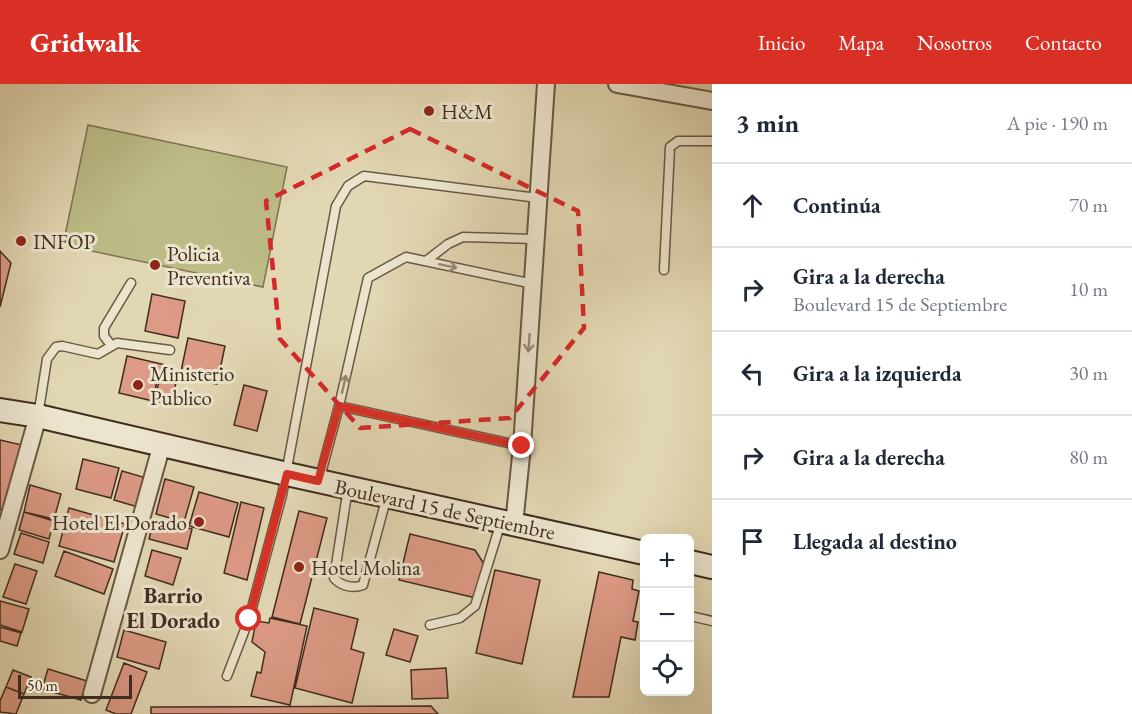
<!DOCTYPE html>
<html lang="es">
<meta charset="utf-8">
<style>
body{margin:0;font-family:"EB Garamond",serif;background:#f6f6f7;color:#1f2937}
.controls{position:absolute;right:18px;bottom:18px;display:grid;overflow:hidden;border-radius:9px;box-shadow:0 6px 24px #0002}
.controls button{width:54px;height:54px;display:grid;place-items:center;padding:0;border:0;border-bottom:2px solid #e0e1e3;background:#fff;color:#1f2937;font:30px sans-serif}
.scale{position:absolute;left:18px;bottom:15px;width:114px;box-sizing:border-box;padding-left:6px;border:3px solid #412d1f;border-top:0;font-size:16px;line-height:21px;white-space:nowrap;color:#412d1f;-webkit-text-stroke:4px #ece5ce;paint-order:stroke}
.stop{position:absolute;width:18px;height:18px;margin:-14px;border:4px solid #d93025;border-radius:50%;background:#fff}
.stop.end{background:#d93025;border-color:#fff;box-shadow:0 2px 6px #0008}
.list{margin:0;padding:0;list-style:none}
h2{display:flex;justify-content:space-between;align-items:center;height:78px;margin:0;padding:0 24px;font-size:26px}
h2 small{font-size:20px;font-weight:400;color:#747a83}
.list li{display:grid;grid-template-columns:39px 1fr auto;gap:18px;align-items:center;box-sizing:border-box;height:84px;padding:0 24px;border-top:2px solid #e0e1e3}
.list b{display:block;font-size:22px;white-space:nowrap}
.list p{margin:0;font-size:20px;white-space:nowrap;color:#747a83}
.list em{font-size:20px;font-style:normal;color:#747a83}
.icon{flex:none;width:33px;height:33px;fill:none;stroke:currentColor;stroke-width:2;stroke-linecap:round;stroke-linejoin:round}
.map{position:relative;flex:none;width:712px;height:630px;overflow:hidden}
header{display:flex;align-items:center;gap:36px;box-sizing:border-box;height:84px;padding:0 30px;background:#d93025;color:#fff}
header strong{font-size:28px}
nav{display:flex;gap:33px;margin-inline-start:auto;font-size:21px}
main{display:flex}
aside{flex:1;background:#fff}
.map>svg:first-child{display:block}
.green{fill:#bcbc87;stroke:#7e7453;stroke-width:1.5}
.building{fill:#dd9a85;stroke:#412d1f;stroke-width:1.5}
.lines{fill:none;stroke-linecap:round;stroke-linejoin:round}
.lane-casing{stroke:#695844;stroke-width:11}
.street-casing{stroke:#695844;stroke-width:20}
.secondary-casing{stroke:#412d1f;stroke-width:26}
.lane{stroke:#ece5ce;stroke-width:8}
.street{stroke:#ece5ce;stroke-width:16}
.secondary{stroke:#ece5ce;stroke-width:22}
.oneway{stroke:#968976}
.route{stroke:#d93025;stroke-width:8}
.marked{fill:none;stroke:#d62828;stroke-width:4.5;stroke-dasharray:12 8;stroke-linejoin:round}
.poi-dot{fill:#8f2418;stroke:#ece5ce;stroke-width:2}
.labels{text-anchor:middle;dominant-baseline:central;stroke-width:6;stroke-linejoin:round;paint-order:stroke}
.poi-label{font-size:21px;fill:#412d1f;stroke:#ece5ce;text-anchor:start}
.street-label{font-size:21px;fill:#412d1f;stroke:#ece5ce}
.neighbourhood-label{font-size:22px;font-weight:bold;fill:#412d1f;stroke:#ece5ce}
</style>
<header>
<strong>Gridwalk</strong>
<nav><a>Inicio</a><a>Mapa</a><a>Nosotros</a><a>Contacto</a></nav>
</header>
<main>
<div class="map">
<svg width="712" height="630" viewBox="0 0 712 630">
<rect width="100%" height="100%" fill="#e2d7b3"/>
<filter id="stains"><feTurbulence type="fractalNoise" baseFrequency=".00333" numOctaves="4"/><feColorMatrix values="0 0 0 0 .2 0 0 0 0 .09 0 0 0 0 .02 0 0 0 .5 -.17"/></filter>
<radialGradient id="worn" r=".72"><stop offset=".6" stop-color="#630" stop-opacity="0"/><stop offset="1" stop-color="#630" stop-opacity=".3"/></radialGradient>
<path class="green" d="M88,41L287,83L263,203L63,161Z"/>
<path class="building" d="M0,167L11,179L0,223Z
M152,210L185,217L178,254L145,247Z
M188,254L225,262L217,300L180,292Z
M127,272L166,281L163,292L158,291L153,317L119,309Z
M160,294L176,299L170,321L154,316Z
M244,301L267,307L257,347L234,341Z
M0,356L26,362L9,428L0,426Z
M83,375L119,384L111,414L76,405Z
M122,387L143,393L145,398L138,423L114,416Z
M165,395L194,403L184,438L156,430Z
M30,401L61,410L54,435L24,428Z
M199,408L238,419L229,453L189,442Z
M241,418L264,424L247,496L224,489Z
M69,424L125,440L114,478L59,462Z
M299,427L327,434L300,540L272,533Z
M24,428L54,437L49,455L19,446Z
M154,435L192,445L187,465L149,455Z
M21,449L49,458L43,479L14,470Z
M410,450L475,466L484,480L476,514L399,496Z
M152,466L181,474L173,501L145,492Z
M64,467L113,485L104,510L55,492Z
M15,480L37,487L26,520L3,513Z
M495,486L540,496L522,580L476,569Z
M599,488L633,496L632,505L639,507L633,537L638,538L635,556L621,553L609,613H573Z
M0,517L29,525L22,548L0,541Z
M314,524L358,535L351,565L364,569L352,619L295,604Z
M270,534L307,542L290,621L251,612L257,588L261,589L265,568L252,558L256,537L269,539Z
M0,543L21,549L17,562L0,557Z
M394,545L418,552L410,578L386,571Z
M124,546L166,558L159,585L117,573Z
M124,579L147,588L131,630H116L106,626Z
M446,584L448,614L412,615L411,586Z
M48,585L87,597L81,616L42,605Z
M13,586L31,593L24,610L6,603Z
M6,603L24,610L16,630L0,628V617Z
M431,622L438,630H151V623Z"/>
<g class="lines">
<g class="lane-casing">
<path id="lane" d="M426,177L448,160L463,153L536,155
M664,186L670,63L678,57H712
M111,261L104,252V244L131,199
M339,322L522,362
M38,332L47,275L56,263L62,262L98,270L117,259L170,266
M319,397L339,322L368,194L406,173L533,200
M348,404L334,494C341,502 353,505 363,501L387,412
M690,532L712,537
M430,541L460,534L475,522L501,438
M227,592L249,535L282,411L336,122L348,102L364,92L538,114"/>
</g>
<g class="street-casing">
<path id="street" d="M617,0L712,17
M514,441L522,362L546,0
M0,466L38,332
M92,610L162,360"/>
</g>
<g class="secondary-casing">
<path id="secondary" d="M0,326L38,332L287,390L644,469
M690,478L712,483"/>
</g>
<use href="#lane" class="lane"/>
<use href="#street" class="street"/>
<use href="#secondary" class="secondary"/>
</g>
<defs><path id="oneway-shaft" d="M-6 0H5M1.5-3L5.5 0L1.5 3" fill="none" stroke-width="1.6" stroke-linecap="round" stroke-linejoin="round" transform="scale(1.5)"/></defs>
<g class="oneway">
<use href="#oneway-shaft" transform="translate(448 182) rotate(12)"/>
<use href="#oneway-shaft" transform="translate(529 259) rotate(94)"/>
<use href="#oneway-shaft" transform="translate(344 300) rotate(-77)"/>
</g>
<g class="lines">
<path class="route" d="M249,535L287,390L318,397L339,322L522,362"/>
</g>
<path class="marked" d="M410,45L578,127L584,244L510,334L360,344L280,255L266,117Z"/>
<g class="poi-dot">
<circle cx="429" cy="27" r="6"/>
<circle cx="21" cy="157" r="6"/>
<circle cx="155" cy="181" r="6"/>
<circle cx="138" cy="301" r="6"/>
<circle cx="199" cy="438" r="6"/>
<circle cx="299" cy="483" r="6"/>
</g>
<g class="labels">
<g class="poi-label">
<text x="441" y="27">H&amp;M</text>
<text x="33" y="157">INFOP</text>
<text x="167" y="169">Policia<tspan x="167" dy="24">Preventiva</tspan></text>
<text x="150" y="289">Ministerio<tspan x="150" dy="24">Publico</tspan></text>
<text x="187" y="438" text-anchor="end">Hotel El Dorado</text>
<text x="311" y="483">Hotel Molina</text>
</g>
<g class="street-label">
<text transform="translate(445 425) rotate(12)">Boulevard 15 de Septiembre</text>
</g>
<g class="neighbourhood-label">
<text x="173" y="511">Barrio<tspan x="173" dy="25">El Dorado</tspan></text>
</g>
</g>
<rect width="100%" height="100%" filter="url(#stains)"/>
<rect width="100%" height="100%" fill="url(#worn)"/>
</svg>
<div class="controls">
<button>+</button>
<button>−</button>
<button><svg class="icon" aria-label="locate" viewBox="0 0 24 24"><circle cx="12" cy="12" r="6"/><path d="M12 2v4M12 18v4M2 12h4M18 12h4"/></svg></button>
</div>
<div class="scale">50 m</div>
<div class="stop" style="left:249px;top:535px"></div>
<div class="stop end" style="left:522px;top:362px"></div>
</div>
<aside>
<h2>3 min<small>A pie · 190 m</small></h2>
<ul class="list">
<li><svg class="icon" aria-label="ahead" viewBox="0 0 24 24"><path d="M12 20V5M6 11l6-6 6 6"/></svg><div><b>Continúa</b></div><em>70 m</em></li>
<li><svg class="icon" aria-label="right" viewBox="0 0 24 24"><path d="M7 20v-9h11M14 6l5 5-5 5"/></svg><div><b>Gira a la derecha</b><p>Boulevard 15 de Septiembre</p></div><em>10 m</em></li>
<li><svg class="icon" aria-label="left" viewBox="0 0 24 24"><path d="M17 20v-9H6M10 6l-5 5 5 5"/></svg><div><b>Gira a la izquierda</b></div><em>30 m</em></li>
<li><svg class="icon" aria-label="right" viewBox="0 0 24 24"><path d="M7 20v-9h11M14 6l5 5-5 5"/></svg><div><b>Gira a la derecha</b></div><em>80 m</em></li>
<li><svg class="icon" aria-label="arrive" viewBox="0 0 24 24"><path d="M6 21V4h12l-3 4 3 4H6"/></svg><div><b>Llegada al destino</b></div></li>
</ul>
</aside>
</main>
